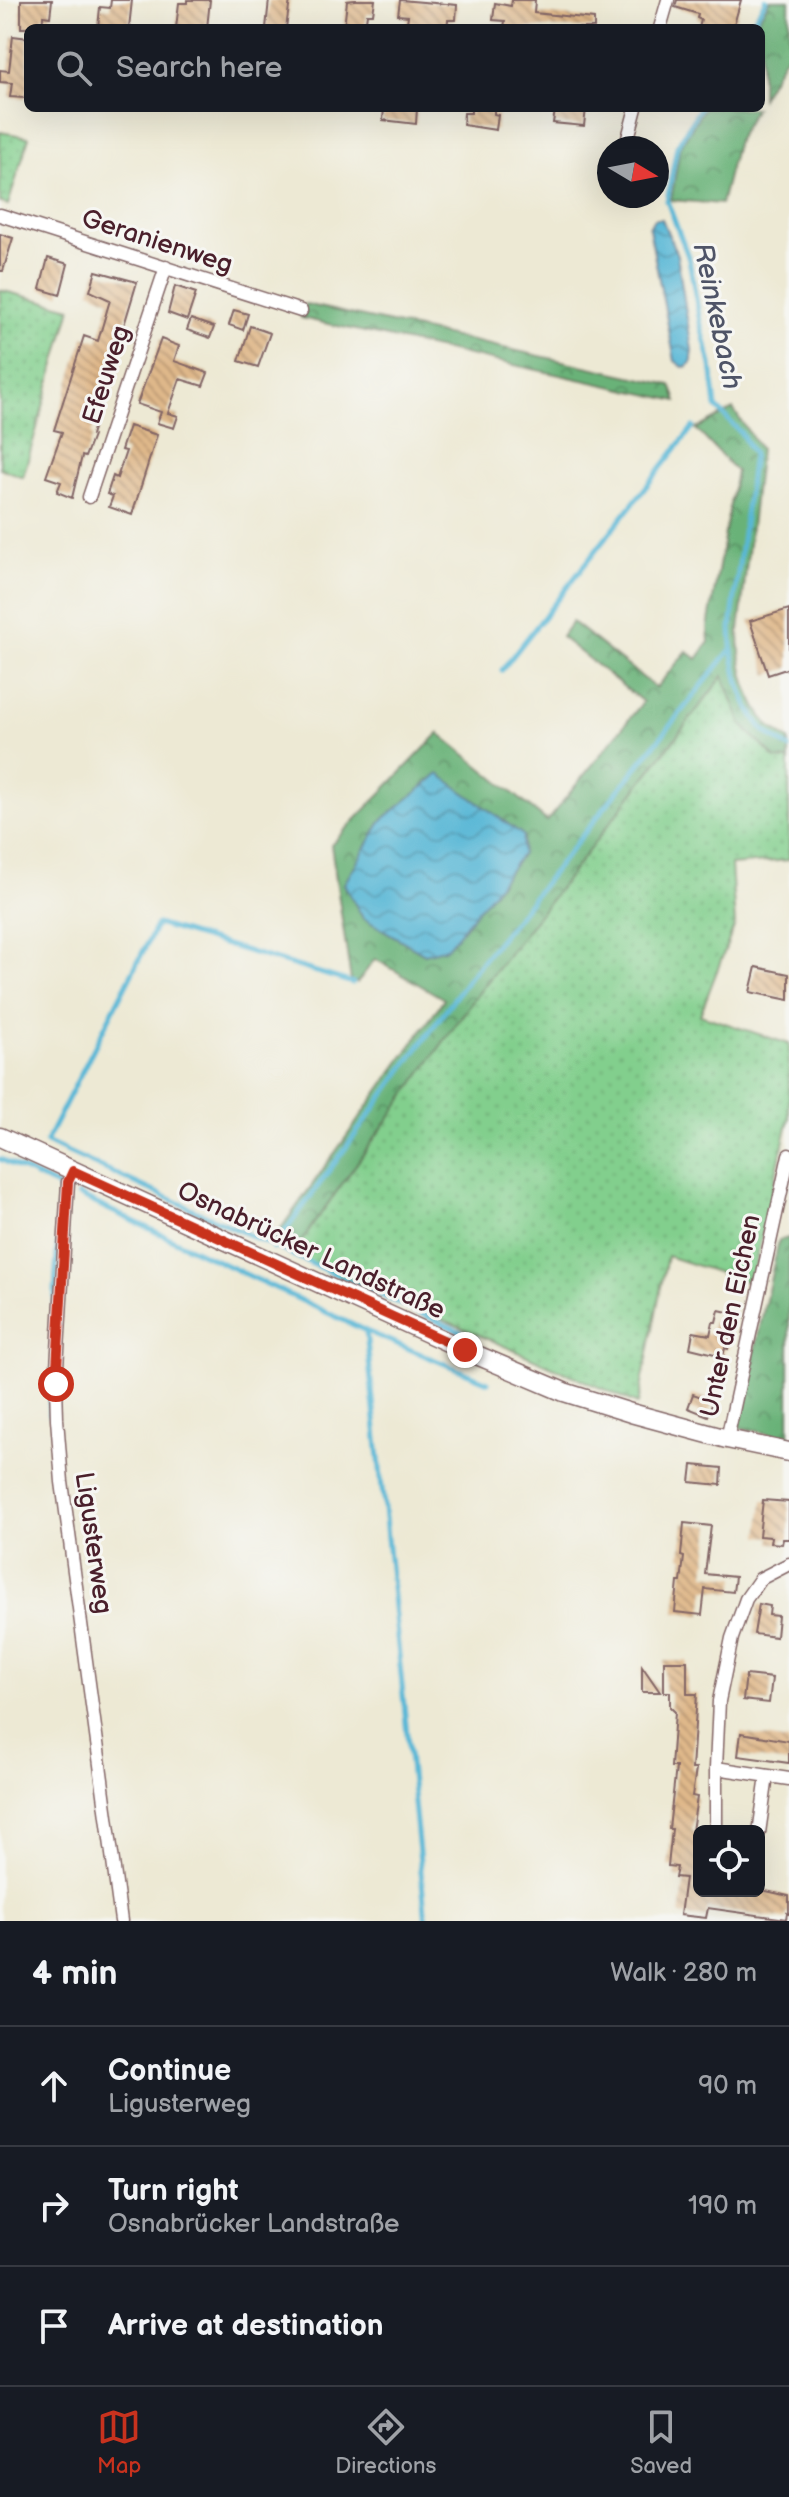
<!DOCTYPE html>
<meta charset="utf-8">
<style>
body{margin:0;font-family:"Balsamiq Sans",sans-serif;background:#242831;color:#f1f3f6}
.controls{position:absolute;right:24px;bottom:24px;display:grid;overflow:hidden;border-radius:12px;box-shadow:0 8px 32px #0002}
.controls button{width:72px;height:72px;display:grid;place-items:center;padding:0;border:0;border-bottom:2px solid #363941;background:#171b24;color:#f1f3f6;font:40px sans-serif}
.compass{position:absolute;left:597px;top:136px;width:72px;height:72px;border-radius:50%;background:#171b24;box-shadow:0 8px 32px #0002;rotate:100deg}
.stop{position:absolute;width:24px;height:24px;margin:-18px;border:6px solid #c8321e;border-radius:50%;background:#fff}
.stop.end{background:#c8321e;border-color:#fff;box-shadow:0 2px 8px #0008}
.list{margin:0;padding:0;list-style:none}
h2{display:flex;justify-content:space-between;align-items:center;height:104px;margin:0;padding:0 32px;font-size:34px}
h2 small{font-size:26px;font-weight:400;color:#9ea1a6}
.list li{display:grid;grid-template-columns:52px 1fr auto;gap:24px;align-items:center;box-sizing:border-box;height:120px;padding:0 32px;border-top:2px solid #363941}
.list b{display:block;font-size:30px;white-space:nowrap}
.list p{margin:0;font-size:26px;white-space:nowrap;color:#9ea1a6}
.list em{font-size:26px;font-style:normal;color:#9ea1a6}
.icon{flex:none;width:44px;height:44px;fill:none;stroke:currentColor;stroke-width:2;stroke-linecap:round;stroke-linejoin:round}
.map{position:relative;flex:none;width:789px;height:1921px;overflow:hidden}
.search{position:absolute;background:#171b24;box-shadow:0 8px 32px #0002;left:24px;right:24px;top:24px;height:88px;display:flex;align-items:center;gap:20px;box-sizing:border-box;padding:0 28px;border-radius:12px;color:#9ea1a6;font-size:30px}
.sheet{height:464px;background:#171b24}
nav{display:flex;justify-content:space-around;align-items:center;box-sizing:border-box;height:112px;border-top:2px solid #363941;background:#171b24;font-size:22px;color:#9ea1a6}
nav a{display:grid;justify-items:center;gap:4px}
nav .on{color:#c8321e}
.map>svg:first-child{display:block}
.green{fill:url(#green-dots);stroke:#66775c;stroke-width:2}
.forest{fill:url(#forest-crowns);stroke:#5a6852;stroke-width:2;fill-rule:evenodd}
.water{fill:url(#water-waves);stroke:#516b80;stroke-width:2}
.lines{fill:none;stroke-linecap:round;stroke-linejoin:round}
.stream{stroke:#58b7d6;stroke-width:5}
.building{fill:url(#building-back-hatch)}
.street-casing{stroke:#836666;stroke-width:15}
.secondary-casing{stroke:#836666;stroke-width:21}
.street{stroke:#fff;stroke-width:12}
.secondary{stroke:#fff;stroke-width:18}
.route{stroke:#c8321e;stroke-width:10}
.labels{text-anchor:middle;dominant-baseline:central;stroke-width:6;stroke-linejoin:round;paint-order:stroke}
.street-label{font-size:26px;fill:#4a1f2b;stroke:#f6f6f2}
.water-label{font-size:28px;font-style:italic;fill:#4f5467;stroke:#f6f6f2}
</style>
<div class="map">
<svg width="789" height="1921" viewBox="0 0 789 1921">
<defs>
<pattern id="green-dots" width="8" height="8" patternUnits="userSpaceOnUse" patternTransform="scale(2)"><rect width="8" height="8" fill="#82cf8d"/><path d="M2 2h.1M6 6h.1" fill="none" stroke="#72b17a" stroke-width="1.8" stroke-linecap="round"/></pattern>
<pattern id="forest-crowns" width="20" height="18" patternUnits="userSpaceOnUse" patternTransform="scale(2)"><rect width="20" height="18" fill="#69b278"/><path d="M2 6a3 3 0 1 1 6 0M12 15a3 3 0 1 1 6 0" fill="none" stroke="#589063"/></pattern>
<pattern id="water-waves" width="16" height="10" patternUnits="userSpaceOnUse" patternTransform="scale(2)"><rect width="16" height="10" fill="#58b7d6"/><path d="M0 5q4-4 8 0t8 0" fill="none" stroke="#4b94ae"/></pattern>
<pattern id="building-back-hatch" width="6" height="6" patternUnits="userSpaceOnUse" patternTransform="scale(2)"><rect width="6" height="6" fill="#dfb88a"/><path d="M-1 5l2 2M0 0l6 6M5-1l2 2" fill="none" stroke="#b79571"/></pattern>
</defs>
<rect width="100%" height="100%" fill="#f6f6f2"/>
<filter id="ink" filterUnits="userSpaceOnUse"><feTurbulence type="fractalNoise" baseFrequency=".0125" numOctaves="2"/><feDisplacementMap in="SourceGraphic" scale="16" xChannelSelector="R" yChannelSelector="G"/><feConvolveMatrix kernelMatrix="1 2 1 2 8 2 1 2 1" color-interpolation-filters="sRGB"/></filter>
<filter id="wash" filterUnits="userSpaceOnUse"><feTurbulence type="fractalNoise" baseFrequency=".006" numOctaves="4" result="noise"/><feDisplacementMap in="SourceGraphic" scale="32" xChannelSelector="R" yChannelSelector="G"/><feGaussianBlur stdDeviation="1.8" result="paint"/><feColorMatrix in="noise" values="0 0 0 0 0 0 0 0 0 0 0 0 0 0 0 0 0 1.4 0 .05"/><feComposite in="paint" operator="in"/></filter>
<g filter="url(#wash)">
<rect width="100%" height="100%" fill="#ede9d4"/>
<path class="green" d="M0,132L29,137L8,205L0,202Z
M0,290L71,308L23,477L0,468Z
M724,675L742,725L776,759L789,760V860L731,865L735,924L700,1015L789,1044V1118L751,1283L667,1256L638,1404L292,1254L474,999Z"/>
<path class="forest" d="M770,0H789V50L761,98V28H753Z
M704,108H755L737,140L721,204L671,200L680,147Z
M305,304L671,385L677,401L301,318Z
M733,409L760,449L739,631C739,665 746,699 769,725C774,731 783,735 789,740V760L776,759L742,725L723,676L474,999L292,1254L270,1244L444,999L375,959L357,983L351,981L331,845L439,733L547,821L643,702L561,637L572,622L656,688L687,651L697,659L709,642L708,627L736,471L696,429ZM523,835L522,854L493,892L425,954L363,918L344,884Z
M789,1238V1438L738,1427L779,1240Z"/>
<path class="water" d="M654,219H662L677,255L692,350V361L688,366L683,367L675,361L649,228Z
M439,774L523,835L522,854L493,892L447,948L425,954L363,918L344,884L382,820Z"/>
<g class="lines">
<path class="stream" d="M749,28L766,0
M700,108L677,146L667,201L689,259L700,322L711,364L716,407L741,433L753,454L731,628C732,663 740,702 763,729C770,736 781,742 789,748
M502,670L693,427
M353,983L157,924L46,1142L476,1339
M0,1159L57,1186L60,1194L53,1330
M78,1195L366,1331L488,1382
M273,1248L471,975L732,648
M366,1331L426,1921
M49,1415L50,1384"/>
</g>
<g id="blocks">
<path class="building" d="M21,0H52L50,17L43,16L42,28H21Z
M111,0H132L129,28H98L100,7L110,8Z
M187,0H210L207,28H176L179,3H187Z
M269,0H290L286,28H266Z
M355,0H375L373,14H367L365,28H344L347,1Z
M400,0L457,5L456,20H448L447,28H406L408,16L398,15Z
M512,0H535L534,13L594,19V28H504L505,21L493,20L495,3L511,6Z
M677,0H741L733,28H699L701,20L697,18L698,14L675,7Z
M13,36L28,38V85L25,98L10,97L12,83L0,82V70L9,71Z
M384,108H417L416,124L383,120Z
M471,108H494V114L498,115L496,130L463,125L464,113H471Z
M560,108H586L584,126L553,123L555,110L560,111Z
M0,234L13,238L3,271H0Z
M48,258L68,264L60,295L40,289Z
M96,271L137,282L91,435L93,436L85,457L82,456L72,498L57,492L61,482L46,477L62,432L54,430L84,336L98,341L110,300L90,291Z
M175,286L196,293L187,320L168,313Z
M234,310L248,314L243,330L229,325Z
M191,319L214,327L210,338L187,330Z
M250,326L270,333L258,367L239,361Z
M161,339L179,346L174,361L208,373L203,386L180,379L168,413L178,416L174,428L157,423L161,412L137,404Z
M129,426L157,435L132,515L109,507L113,496L107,494L113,476L117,478L126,451L121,450Z
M789,609V668L768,675L750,621Z
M756,967L789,974V1000L750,992Z
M719,1310L732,1313L728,1333H731L728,1349L725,1348L723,1356L690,1348L693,1332L710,1335L713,1322H716Z
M693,1394L713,1401L708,1416L688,1408Z
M692,1465L722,1468L721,1485L690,1482Z
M763,1500L789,1502V1539H783L782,1544L770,1543L771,1537L759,1536Z
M684,1523L711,1526L705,1574L735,1577L733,1592L705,1589L702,1615L675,1612L678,1582H681L684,1557L681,1556Z
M759,1604L770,1606L769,1615L778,1616L776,1637L754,1634Z
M664,1661H687V1694H697L692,1769H696L692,1796L697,1797L692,1831L699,1833V1858L694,1891H766L789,1896V1914L787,1913L786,1919L708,1908L706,1918L680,1915L685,1878L675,1877L677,1867L668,1866L672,1829H669L676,1767H671L675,1712L670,1707V1692H664Z
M642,1666L660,1692H642Z
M746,1675L772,1678L769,1703L743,1700Z
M741,1733L789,1741V1763L738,1756Z"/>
</g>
</g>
<g filter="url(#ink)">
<use href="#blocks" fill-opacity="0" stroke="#836666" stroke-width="2"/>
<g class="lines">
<g class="street-casing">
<path id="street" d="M660,28L668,0
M630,148L628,138L636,108
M0,215L301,311
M89,497L166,267
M73,1171L68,1182L56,1384L57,1419L62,1482L121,1921
M727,1439L789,1155
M789,1564L760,1579L746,1599L732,1638L719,1701L716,1768L789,1779
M716,1768V1831
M759,1833L767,1776"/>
</g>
<g class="secondary-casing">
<path id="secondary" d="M0,1137L465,1350L564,1392L631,1413L727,1439L789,1452"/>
</g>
<use href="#street" class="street"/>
<use href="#secondary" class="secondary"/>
</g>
</g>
<g class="lines" filter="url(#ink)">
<path class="route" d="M56,1384L68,1182L73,1171L465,1350"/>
</g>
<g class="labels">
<g class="street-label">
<text transform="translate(157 242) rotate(18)">Geranienweg</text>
<text transform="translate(107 375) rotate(-72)">Efeuweg</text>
<text transform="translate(311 1251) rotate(25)">Osnabrücker Landstraße</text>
<text transform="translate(731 1316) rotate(-78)">Unter den Eichen</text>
<text transform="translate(93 1543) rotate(82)">Ligusterweg</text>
</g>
<g class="water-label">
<text transform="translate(717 316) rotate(78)">Reinkebach</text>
</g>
</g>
</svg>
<div class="controls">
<button><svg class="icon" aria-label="locate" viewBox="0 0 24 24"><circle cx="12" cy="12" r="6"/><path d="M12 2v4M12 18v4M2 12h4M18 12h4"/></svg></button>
</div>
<svg class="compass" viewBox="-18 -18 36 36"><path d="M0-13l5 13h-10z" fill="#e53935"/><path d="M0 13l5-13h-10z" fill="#9ea1a6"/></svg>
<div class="stop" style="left:56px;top:1384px"></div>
<div class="stop end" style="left:465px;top:1350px"></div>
<div class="search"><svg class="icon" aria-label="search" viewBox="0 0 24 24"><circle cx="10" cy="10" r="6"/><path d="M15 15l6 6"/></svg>Search here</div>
</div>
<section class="sheet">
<h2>4 min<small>Walk · 280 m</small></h2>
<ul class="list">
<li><svg class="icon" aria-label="ahead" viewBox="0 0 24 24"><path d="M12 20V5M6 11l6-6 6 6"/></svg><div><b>Continue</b><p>Ligusterweg</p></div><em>90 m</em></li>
<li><svg class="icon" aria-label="right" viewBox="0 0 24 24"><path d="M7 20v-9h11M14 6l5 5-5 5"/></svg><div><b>Turn right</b><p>Osnabrücker Landstraße</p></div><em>190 m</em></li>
<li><svg class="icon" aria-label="arrive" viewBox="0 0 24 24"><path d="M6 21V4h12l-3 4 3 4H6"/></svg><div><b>Arrive at destination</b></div></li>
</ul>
</section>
<nav>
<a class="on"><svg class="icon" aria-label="map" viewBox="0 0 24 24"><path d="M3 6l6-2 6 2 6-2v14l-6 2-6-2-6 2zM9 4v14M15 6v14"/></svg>Map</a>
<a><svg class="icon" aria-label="directions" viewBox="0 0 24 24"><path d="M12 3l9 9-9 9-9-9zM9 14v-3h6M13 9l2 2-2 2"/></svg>Directions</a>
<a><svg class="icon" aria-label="saved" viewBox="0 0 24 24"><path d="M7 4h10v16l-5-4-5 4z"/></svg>Saved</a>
</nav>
